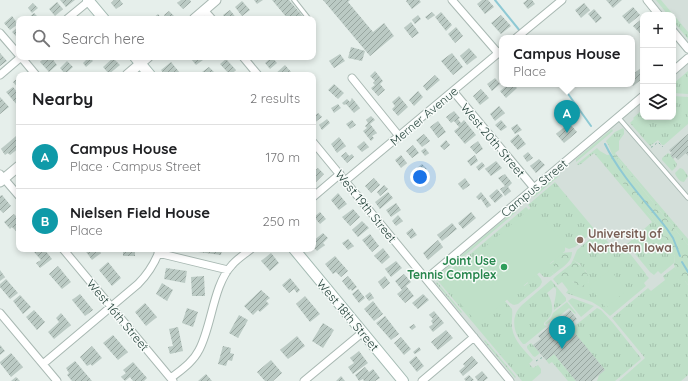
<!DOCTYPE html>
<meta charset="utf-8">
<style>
body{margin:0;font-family:Quicksand,sans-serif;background:#f2f2f2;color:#202124}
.controls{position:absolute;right:12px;top:12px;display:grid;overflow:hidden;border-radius:8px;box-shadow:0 2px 6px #0003}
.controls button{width:36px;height:36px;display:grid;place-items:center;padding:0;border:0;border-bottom:1px solid #e0e0e0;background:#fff;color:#202124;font:20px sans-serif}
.you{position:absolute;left:420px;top:177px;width:14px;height:14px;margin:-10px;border:3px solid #fff;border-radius:50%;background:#1a73e8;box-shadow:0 0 0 6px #1a73e833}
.badge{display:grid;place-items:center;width:26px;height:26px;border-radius:50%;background:#7f4e3f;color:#fff;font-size:13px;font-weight:700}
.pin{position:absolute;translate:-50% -33px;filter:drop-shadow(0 1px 2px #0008)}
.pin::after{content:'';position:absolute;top:21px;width:14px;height:12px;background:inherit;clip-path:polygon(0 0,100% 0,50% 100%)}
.popup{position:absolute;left:499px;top:35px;width:136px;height:52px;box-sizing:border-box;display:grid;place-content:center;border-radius:8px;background:#fff;filter:drop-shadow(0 1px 3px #0005);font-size:13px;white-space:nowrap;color:#757577}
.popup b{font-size:15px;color:#202124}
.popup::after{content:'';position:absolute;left:50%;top:100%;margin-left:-8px;border:8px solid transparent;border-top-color:#fff}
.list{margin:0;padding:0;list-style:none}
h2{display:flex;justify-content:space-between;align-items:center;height:52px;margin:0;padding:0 16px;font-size:17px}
h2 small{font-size:13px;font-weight:400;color:#757577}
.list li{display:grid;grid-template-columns:26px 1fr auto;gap:12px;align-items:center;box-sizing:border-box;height:64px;padding:0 16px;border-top:1px solid #e0e0e0}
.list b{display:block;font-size:15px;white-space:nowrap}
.list p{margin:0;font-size:13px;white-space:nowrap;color:#757577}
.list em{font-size:13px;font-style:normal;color:#757577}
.icon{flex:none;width:22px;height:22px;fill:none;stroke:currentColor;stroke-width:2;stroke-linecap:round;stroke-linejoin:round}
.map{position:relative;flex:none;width:688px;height:381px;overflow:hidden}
.search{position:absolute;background:#fff;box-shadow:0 2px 6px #0003;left:16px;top:16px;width:300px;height:44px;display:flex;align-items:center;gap:10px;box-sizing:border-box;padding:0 14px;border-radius:8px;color:#757577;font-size:15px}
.panel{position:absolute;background:#fff;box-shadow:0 2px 6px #0003;left:16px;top:72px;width:300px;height:180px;border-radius:8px}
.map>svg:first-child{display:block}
.built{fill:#d4dfda}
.grass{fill:url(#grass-tufts)}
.forest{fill:url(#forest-crowns)}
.garden{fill:#bfe0c8}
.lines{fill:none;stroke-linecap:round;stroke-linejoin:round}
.stream{stroke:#8ec9d4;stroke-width:2}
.building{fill:url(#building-hatch)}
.service-casing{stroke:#a8b8b2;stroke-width:5.5}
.minor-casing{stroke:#a8b8b2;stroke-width:9}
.tertiary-casing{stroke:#a8b8b2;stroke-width:11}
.secondary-casing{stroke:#a4bbb3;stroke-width:12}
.path{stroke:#86b3a5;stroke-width:1;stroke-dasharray:2 3;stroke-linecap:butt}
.service{stroke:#fff;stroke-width:3.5}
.minor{stroke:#fff;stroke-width:7}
.tertiary{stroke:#fff;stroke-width:9}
.secondary{stroke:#fff;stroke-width:10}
.education-dot{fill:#8d6e63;stroke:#f7fbf9;stroke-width:1.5}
.leisure-dot{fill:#2e9e5b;stroke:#f7fbf9;stroke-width:1.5}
.labels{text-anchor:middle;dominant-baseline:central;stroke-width:3;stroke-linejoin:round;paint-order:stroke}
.street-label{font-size:12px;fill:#24423a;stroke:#f7fbf9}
.education-label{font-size:12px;font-weight:bold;fill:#785e54;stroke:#f7fbf9;text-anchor:start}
.leisure-label{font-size:12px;font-weight:bold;fill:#27864d;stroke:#f7fbf9;text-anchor:end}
</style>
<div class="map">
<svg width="688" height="381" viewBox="0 0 688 381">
<defs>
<pattern id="grass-tufts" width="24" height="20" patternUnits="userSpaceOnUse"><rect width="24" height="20" fill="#bfe0c8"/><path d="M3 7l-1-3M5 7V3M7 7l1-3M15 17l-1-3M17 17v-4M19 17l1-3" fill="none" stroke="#a4c1ad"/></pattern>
<pattern id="forest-crowns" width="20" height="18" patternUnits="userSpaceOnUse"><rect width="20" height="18" fill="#bfe0c8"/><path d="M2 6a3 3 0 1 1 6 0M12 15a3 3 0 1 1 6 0" fill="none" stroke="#a4c1ad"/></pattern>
<pattern id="building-hatch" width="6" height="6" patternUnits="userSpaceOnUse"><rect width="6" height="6" fill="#bbcac4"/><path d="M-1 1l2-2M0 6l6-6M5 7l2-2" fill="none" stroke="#98a6a0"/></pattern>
</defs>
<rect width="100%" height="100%" fill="#e6efeb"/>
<path class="built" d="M647,0H688V49L673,31V15H659Z
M688,58V381H510L430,279L643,96V117H673V71Z"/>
<path class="grass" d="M656,0H661L688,32V39L673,21V15H668Z
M688,71V94L673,93V84Z
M673,96L688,97V124L664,145H662L658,140L650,146L630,123L634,119L633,118L643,109V117H673Z
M623,128L624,130V134L619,141V150L615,153L688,239V245L655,205L630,173L625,169L621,162L617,158L615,154H612C610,150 609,145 606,141L615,132Z
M612,129L613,131L576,162V159Z
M597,148L600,151L643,207L650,215L668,241L669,247L675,256L674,263L661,274L658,271L654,275L650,272L627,244L652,222L594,153L581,164L578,165L577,164Z
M668,153L670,154L677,164L676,167L672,171L662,160V158Z
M680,168L683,169L688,176L684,182C680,182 676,177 675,173Z
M557,176H559L534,197L533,195Z
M555,182L595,230L575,247L569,249L564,247L528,205Z
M526,207L530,211L522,284L524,286L528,283L527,281L537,274L541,279L542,282L540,286L518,304L514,305L510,303L468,256Z
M514,211L516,212L437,279L436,277Z
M597,233L601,237L603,236L616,252L624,246L646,274V275L649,278L644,283L646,286L610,316L600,307L592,302L566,293L568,290L562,282L558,285L553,279L556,276H564L581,287L584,284L589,282L586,271L582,268L580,264L573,260L577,250Z
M557,255C558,262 555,266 552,272L554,274L550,277H544L539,272L540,270L548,263L550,264L554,261L553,259Z
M464,258H466L512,309C513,316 511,322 512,328C514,341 525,351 533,360L529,364L533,368L538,365L541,369V373L532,381H522L438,281Z
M675,267L676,269L678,279L685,281L688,285V375L681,381H619L645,358L612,318L648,288L651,291L665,280L663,276Z
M551,280L566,298V301L554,310C553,303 557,296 556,289L554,287L547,293C551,298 554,308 551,315C549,318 546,321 544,323V325L547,326L525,344H523C513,333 510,316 522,305Z
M437,282L462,312L461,313L436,283Z
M572,298L594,306L581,317L568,301Z
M567,302L576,313L575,314L569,308L556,319L552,320L546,325L545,323L551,318L553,313Z
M597,308L601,310L613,323L640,357L641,359L615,381H597L599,375L605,370L571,329Z
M485,340L516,377L515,378L484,341Z
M531,343L540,353L535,357L533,356L527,348V346Z
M554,354L576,381H568L552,362L549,364L546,360Z"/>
<path class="forest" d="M600,151L607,155L615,154L617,158L621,162L625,169L630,173L655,205L688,245V285L685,281H680L678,279H675C673,275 674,272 676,269L674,265L675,256L669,247L668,241L650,215L643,208L606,162Z
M572,252C572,263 561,268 554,274L552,272L551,268L555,266V262L557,260L556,258L560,253Z
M573,260C581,265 589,272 589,282L579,288L576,287L574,282L569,281L564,276H556L571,264Z"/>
<path class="garden" d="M533,206L565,245V251L478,324L443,283Z
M610,270L627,290L606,308L589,286Z"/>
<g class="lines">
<path class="stream" d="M495,0L520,31
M561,84L591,126
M605,144C620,175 646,202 667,229L673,238L680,256
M682,262L688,272"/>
</g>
<path class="building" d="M60,0H75L66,7Z
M114,0H120L123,4L116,9L111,3Z
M181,0H190L191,2L183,9L177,3Z
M254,0H263L257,4Z
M272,0H289L305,19H288Z
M323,0H350L348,2L373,32L384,23L394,36L370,56Z
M407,0H419L421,2L412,9L406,1Z
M482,0H488L494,7L485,14L477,4Z
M527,0H532L535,4L528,9L523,3Z
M606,0H622L613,8Z
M242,1L250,10L242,16L235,7Z
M57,2L63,9L55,16L49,9Z
M33,3L38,8L32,13L28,8Z
M584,3L590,10L581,18L575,10Z
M633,7L640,15L629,24L622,16Z
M594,9L602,18L596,23L588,14Z
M230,10L237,19H226L223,15Z
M169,11L174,16L171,19H167L164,15Z
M432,12L435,15L428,20L425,17Z
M441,12L452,25L446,31L435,17Z
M34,13L40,19H27Z
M158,14L162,19H152Z
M418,15L421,19L415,24L412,20Z
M501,15L511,26L501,34L491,23Z
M12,16L18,24L10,30L4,23Z
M643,18V31L640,33L633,26Z
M411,22L419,33L412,38L404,28Z
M19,26V39L12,32Z
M456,27L463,36L455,43L448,34Z
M351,47L365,51L362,61L348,58Z
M469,48L477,57L467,65L460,56Z
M0,53L7,61L0,66Z
M452,53L463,67L453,75L441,61Z
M340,54L345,61L334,68L329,61Z
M46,57H51L57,65L49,72L40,62Z
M89,57L93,61L86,67L83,63Z
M194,57H200L203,60L196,65L191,59Z
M272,57L277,63L270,69L265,63Z
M113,58L120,65L109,74L103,67Z
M226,59L236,70L230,75L220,64Z
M67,61L73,67L65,74L60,68Z
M171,62L180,73L177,75H165L161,70Z
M285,65L291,72L287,75H274Z
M209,67L215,73L213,75H205L202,72Z
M641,68L643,70V78L633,86L632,85V75Z
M375,71L383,81L380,84L385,90L378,96L371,88L375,85L373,83L375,81L370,76Z
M435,75L440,80L427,91L423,86Z
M19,77V89L13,82Z
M495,78L500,84L492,91L487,84Z
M334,84L344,93L338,99L328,90Z
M509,84H513L517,88L506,98L500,91Z
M13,87L19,94V105L18,106L6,92Z
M481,89L489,98L480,105L473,96Z
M418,91L423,97L414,106L409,100Z
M399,96L408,107L398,116L392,109L395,106L392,102Z
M0,97L9,107L0,114Z
M352,98L360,108L354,113L346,104L344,105L342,103L347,99L350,102Z
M338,104L341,108L334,113L331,108Z
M499,106L505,113L495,121L490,114Z
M454,111L460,118L458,119L461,123L464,120L476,135L465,144L454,131L459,127L454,121L451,123L446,117Z
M318,113L322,117L314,123L313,121V117Z
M371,116L375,120L370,124L377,133L372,136L374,138L371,141L363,131L367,128L365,126L368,123L366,120Z
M327,119L330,123L322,130L319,125Z
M352,120L356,125L350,129L346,124Z
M501,120L507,127L501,131L495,125Z
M438,121L446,132L438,138L430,127Z
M569,123L577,132L564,143L556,134Z
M517,124L522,130L515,134L511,128Z
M424,134L430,141L422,147L416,140Z
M518,134L526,144L518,150L510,141Z
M688,134V156L686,153L678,160L675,157L673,159L670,154L672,153L669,150Z
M16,136L19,139V148L10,155L8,153L5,155L1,149Z
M339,137L346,146L337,153L331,144Z
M446,140L450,145L444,150L440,146Z
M364,141L369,147L362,152L357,147Z
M478,141L483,149L476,154L470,147Z
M413,145L419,153L412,158L406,151Z
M425,148L429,153L425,156L421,151Z
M346,152L349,156L352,154L354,157L347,163L341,156Z
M528,152L533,158L527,162L523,156Z
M401,155L407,163L401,168L395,160Z
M475,155L478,161L471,166L467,161Z
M539,159L545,165L536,173L530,166Z
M496,161L502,168L491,176L485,169Z
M482,162L485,166L479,171L476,167Z
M422,164L427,169L422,174L417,168Z
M318,168L324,174L316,182L313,178V172Z
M416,169L420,174L415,178L411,173Z
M505,174L512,183L508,187L511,191L505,196L500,189L505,186L498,178Z
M374,178L380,185L371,193L365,186Z
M465,178L470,185L463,190L458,184Z
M384,185L388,189L380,196L377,192Z
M497,189L503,196L495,203L489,196Z
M388,192L393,198L380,209L375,202Z
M481,192L491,205L487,208L481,199L479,200L476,197Z
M338,193L347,204L339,210L331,200Z
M2,195L11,206L3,213L0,210V196Z
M396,203L401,210L391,217L386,210Z
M353,209L360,217L350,226L342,217Z
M320,212L326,219L320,224L314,217Z
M471,212L476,218L463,229L458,223Z
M14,214L19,219V229L16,231L12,227L10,229L4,222Z
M398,215L403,221L396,226L392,221Z
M362,221L369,228L358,237L352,230Z
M452,223L457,229L442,241L437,235Z
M412,228L417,235L411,239L406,233Z
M323,233L328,238L323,243L325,245L317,251L313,246V241Z
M370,234L379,246L372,252L362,240Z
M348,239L354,246L348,250L342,243Z
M438,240L443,247L428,260L423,253Z
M383,248L390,257L382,264L374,256Z
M38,249H44L52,259L40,268L36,263L41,260L34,252Z
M84,249H98L101,253L92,260Z
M123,249H135V256H123Z
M198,249H222L221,255L198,252Z
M271,253L279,263L270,271L261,261Z
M335,256L348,271L341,277L336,272L333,274L325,264Z
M396,261L402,268L391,277L385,269Z
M108,262L121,278L112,286L99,270Z
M58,266L71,282L62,289L49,274Z
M166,268L187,271L185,283L164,279Z
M0,270L5,277L0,281Z
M404,274L411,282L406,286L414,296L405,303L397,294L402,290L395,281Z
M204,276L205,296H192L191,277Z
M348,276L357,287L352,291L351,289L349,290L342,281Z
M385,276L390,283L383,289L378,282Z
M290,278L300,290L297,293L294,289L289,293L282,285Z
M6,279L18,293L10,299L0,287V284Z
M162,283L173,290L167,301L156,294Z
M358,289L365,298L359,303L352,294Z
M261,290L270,298L266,301L269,304L260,312L258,310L253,315L244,306Z
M370,292L374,298L369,301L365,296Z
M80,294L93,310L85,316L72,300Z
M423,294L429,300L418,309L412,303Z
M20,295L31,307L23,314L13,301Z
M305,296L320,314L310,322L296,304Z
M373,301L383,314L374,321L364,309Z
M145,303L157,317L146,326L135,312Z
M187,308L198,312L193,327L182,323Z
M34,310L45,322L37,330L26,317Z
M570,310L577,319L569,326L605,370L592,381H576L554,354L546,360L533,345L541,339L538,336Z
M434,311L444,323L433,332L429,327L433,324L431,321L433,319L429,315Z
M61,313L71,325L54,339L48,332L59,322L56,318Z
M239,315L248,320L238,338L229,333Z
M385,316L399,334L391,340L376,323Z
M323,323L334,330L323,348L312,341Z
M414,324L416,327L412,330L409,327Z
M178,327L183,351L170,354L168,347L173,346L169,329Z
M446,330L453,338L438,350L431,342Z
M113,335L128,352L118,360L103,343Z
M297,336L305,346L288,359L280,350Z
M401,337L411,349L404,355L394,343Z
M0,345L5,351L0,355Z
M92,346L102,358L92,366L91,364L87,366L80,357Z
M223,346L231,348L230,353L234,354L232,361L228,360L226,366L218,364Z
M419,347L421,350L415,354L413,352Z
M359,351L368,363L353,374L348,367L354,363L350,358Z
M11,353L23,367L11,377L0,363V362Z
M416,356L424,366L417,372L409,362Z
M472,356L478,363L463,376L459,371L465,366L463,364Z
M271,360L282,373L273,381H265L257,372Z
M75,361L92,381H72L67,375L69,373L66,368Z
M133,362L147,378L144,381H133L130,377L125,381L121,377L126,373L123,370Z
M365,367L369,372L373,369L380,378L375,381H364L363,379L359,381L355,375Z
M482,371L488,378L484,381H478L475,377Z
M206,374L212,381H198Z
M469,375L474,380L472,381H466L464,379Z
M341,376L345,381H336Z
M16,377L20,381H11Z"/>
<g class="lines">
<g class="service-casing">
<path id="service" d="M294,0L309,19
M618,117L688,198"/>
</g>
<g class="minor-casing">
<path id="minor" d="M452,0L498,53
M647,0L659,15
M204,10L212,19
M67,19L90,0
M673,31L688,49
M0,33L19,55
M516,38L562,0
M21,57L36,75
M243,57L258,75
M673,71L688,58
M0,75L21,57
M352,78L399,136
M453,91L534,188
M313,142L510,381
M0,174L19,196
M345,181L502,50
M313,197L340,174
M63,249L173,381
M158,253L228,270
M426,279L643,96
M0,313L57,381
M43,364L138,284C148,274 155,263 160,249
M171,378C181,370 193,362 199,350C212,326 213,285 232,265C237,259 245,254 251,249
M304,381L363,332
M422,381L474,337"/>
</g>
<g class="tertiary-casing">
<path id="tertiary" d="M194,19L216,0
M127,75L148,57
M0,182L19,166"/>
</g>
<g class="secondary-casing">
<path id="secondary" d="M88,0L104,19
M135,57L150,75
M294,249L403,381"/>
</g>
<path class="path" d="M651,147H652L658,142L663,147
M536,361L543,357"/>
<use href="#service" class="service"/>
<use href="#minor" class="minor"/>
<use href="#tertiary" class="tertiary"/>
<use href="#secondary" class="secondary"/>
</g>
<circle class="education-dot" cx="580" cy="240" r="4"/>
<circle class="leisure-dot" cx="504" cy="267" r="4"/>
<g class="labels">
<g class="street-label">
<text transform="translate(424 116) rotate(-40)">Merner Avenue</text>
<text transform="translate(493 140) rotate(50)">West 20th Street</text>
<text transform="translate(534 188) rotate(-40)">Campus Street</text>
<text transform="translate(366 206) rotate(51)">West 19th Street</text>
<text transform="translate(118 315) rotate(50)">West 16th Street</text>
<text transform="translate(348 315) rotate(50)">West 18th Street</text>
</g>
<g class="education-label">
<text x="588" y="233">University of<tspan x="588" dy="14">Northern Iowa</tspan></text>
</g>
<g class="leisure-label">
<text x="496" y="260">Joint Use<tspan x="496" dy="14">Tennis Complex</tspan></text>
</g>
</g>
</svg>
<div class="controls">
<button>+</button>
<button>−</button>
<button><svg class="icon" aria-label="layers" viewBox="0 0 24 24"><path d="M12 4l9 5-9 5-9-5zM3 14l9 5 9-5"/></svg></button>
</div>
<div class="you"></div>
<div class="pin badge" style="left:567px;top:133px;background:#0f9aa8">A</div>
<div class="popup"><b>Campus House</b>Place</div>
<div class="pin badge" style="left:562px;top:349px;background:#0f9aa8">B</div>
<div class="search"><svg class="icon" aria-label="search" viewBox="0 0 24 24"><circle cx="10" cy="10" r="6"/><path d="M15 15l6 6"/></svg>Search here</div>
<section class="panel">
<h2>Nearby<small>2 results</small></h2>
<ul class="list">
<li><span class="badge" style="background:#0f9aa8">A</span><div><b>Campus House</b><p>Place · Campus Street</p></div><em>170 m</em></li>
<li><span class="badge" style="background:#0f9aa8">B</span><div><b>Nielsen Field House</b><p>Place</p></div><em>250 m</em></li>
</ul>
</section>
</div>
